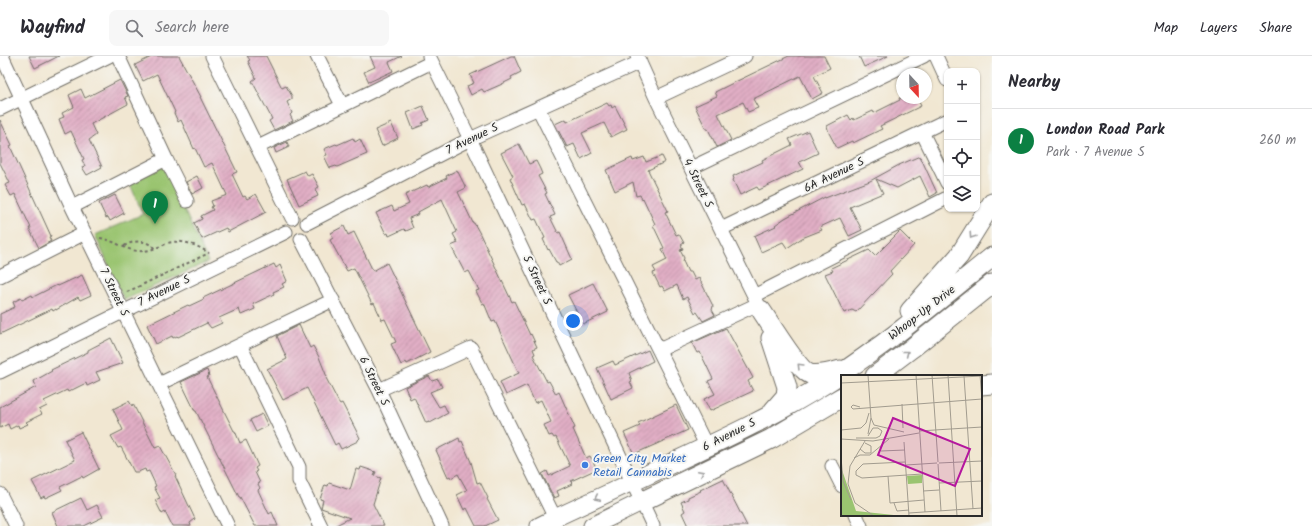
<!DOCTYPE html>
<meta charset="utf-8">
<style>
body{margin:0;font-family:Kalam,sans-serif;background:#f7f7f7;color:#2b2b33}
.controls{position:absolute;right:12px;top:12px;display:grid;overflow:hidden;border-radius:8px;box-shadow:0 1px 3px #0004}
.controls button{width:36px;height:36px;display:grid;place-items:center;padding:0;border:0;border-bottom:1px solid #e1e1e2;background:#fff;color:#2b2b33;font:20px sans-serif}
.compass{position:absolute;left:896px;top:12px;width:36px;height:36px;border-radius:50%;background:#fff;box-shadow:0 1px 3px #0004;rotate:158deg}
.you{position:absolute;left:573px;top:265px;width:14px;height:14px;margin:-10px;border:3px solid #fff;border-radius:50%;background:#1a73e8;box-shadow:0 0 0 6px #1a73e833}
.badge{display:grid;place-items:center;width:26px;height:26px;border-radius:50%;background:#0b8043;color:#fff;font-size:13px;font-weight:700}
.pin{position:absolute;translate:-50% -33px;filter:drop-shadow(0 1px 2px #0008)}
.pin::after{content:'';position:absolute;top:21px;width:14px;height:12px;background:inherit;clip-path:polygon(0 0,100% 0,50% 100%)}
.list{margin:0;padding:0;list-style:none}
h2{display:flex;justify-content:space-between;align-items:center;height:52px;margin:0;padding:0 16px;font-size:17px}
h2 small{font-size:13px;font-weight:400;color:#7c7c81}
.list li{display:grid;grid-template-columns:26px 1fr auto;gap:12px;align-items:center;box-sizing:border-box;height:64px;padding:0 16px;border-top:1px solid #e1e1e2}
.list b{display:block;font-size:15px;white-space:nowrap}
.list p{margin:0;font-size:13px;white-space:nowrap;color:#7c7c81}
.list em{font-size:13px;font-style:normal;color:#7c7c81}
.icon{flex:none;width:22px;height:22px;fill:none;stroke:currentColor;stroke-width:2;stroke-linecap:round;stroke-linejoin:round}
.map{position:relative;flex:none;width:992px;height:470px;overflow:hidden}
header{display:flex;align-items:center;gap:24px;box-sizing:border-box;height:56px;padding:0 20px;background:#fff;border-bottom:1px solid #e1e1e2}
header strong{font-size:19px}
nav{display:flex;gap:22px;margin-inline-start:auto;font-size:14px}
.search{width:280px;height:36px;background:#f7f7f7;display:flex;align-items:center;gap:10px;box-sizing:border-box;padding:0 14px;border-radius:8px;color:#7c7c81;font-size:15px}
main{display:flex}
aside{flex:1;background:#fff}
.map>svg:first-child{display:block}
.green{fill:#9ac470;stroke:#62784e}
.building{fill:url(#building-hatch)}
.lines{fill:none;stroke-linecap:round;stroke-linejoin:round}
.minor-casing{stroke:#706d65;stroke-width:15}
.major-casing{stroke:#706d65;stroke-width:19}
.highway-casing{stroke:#706d65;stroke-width:21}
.path{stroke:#706d65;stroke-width:2;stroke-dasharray:3 3;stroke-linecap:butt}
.minor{stroke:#fff;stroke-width:13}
.major{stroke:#fff;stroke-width:17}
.highway{stroke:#fff;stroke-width:19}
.oneway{stroke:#a0a0a0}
.shop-dot{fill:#3f7fe0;stroke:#f6f6f2;stroke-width:1.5}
.labels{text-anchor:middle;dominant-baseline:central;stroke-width:4;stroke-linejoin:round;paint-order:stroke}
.street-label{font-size:12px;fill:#2b2b2b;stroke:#f6f6f2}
.shop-label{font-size:12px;fill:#366cbe;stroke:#f6f6f2;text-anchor:start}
.inset-road{fill:none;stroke:#a29c8f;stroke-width:1}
.view{fill:#b5179e;fill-opacity:0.15;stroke:#b5179e;stroke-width:2}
.inset-edge{fill:none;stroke:#2b2b2b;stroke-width:2}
</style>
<header>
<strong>Wayfind</strong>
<div class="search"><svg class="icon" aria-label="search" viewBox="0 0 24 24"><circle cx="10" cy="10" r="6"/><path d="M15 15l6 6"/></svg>Search here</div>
<nav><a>Map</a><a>Layers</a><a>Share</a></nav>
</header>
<main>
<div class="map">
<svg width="992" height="470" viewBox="0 0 992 470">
<defs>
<pattern id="building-hatch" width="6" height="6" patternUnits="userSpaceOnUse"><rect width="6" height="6" fill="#e1aec5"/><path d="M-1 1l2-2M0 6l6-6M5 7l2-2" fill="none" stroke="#b78ea0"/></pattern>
</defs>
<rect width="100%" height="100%" fill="#f6f6f2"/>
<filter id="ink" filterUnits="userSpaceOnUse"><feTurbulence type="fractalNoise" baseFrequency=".025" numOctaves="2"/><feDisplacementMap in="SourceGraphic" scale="8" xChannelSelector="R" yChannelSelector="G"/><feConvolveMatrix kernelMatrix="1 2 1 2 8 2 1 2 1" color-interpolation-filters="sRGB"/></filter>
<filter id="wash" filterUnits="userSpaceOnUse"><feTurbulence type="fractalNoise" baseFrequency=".012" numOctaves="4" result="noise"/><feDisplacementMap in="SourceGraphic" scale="16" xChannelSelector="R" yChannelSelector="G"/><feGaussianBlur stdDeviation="0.9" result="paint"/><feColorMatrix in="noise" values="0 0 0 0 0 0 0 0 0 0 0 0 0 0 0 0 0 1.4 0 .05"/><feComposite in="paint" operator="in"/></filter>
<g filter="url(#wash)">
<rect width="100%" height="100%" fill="#f1e7d2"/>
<path class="green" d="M164,110L208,206L124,244L95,179L143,158L129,126Z"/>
<g id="blocks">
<path class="building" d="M29,0H59L35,12Z
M153,0H179L201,41H200L237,116L232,118L243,141L245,140L247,143L256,138L266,156L228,176L226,172L202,183L194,167L202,163L201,160L213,154L211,151L213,150L211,145L227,139L212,107L204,111L195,92L194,93L181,64L178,66L174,57L175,56L157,18L143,25L135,9Z
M247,0H266L282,32L286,30L292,40V43L287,46L292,57L290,59L293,65L274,74L269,65L272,63L252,25L256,22L248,5L250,4Z
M370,0H402L389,6L393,15L369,26L364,16L375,11Z
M511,0H514L521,16L511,21L512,23L500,29L484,36L482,33L471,39L467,30L474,27L470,19Z
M789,0H824L830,12L814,20L823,37L812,43L800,20L753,43L758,52L748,56L743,46L718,58L731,84L717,91L708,73H706L695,50L717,40L715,36L733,27Z
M859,0H888L864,11Z
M120,24L128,40L125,41L128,48L91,68L96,79L89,84L102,111L87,119L82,111L85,110L82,104L84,103L71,75L65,78L59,63L64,61L62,57L74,51L69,39L81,33L85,42Z
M899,42H917L921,50L880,70L882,73L853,87L852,85L837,92L829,77L827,70L848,59L851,64L853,62L854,64L873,55L874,57L900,44Z
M607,47L609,50L611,49L612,52L615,50L627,73L611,81L604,67L582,77L592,97L581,103L574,88L567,91L555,68L566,63L567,66Z
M423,50L429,64L422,67L423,69L413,73L407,57Z
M0,64L12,89L10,90L51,180L49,181L51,185L39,192L29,172H31L15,138L11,140L5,129L10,127L0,107Z
M391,67L398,82L382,90L375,74Z
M808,75L818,97L799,106L803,113L759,134L757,131L740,139L733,124L734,123L733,120L763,106L762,104L792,89L789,83Z
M353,82L355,86L360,83L367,98L337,111L336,110L330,112L324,100L327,99L324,93L336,88L337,89Z
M287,86L289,91L276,97L274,92Z
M519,88L529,108L536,105L540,113L542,118L538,120L547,137L545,138L555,159L550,161L558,177L560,176L572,203L559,210L557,206H556L549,193L548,194L543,183L545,182L536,163L533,164L525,148L522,149L510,122L513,120L501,97Z
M662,100L665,106L648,114L668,155L665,156L676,179L679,178L684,187L681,189L683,193L680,194L684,202L683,205L688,216H691L695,224L699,222L713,250L712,254L715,259L703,265L697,256L695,257L687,241L683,243L677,229L665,235L662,230L660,231L653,217L656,216L653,211L667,204L662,193L664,192L653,169L655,168L643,142L642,143L640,139L636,140L633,126L615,135L606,114L632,102L633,105L644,101L646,106Z
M920,100L937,137L930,141L920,120L897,132L876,123L883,137L850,151L862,174L849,180L840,162L820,171L822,174L802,182L787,192L783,186L761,196L754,180L776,170L775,169L785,162L825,141V142L870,125L899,109Z
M457,114L466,132L458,136L473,167H474L479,176L512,246L514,245L530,279L531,278L537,291L533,293L535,298L533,299L547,326L549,325L556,338L559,336L575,372L573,373L586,402L590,400L597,413L571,425L572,428L557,435L559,440L554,442L542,418L547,415L549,420L570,410L556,381L554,382L552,379L549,380L544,369L551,366L541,344L535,347L527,329L506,339L500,326L519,317L495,265L492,266L484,247L482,248L481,245L476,235L479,234L469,215L465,217L451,190L458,187L453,178L457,176L442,143L418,156L419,158L409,162L413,172L406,175L404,173L389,180L388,177L386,178L376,157L392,150L394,155L409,148L405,139L427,129L428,131L447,122L446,120Z
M305,115L308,120L312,118L319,131L315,133L318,140L299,149L287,123Z
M197,120L203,132L192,138L186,126Z
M115,139L124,157L110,165L108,161L106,162L99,147Z
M344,170L348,179L354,176L373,215L387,207L430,296L407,308L406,306L401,309L391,288L396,286L385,263L382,264L374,247L372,248L354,212L347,215L330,184L333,182L331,177Z
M900,175L914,189L890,215L892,218L856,256L852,254L844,257L825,218L833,215L831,212L869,194L875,200Z
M274,208L276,212L280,209L287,225L282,228L284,231L273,236L274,238L253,248L255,253L241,259L239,253L219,262L222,267L211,272L207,267L178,281L177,280L173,282L172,280L156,288L147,269L188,249L189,250L204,243L203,242Z
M82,219L91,239L80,244L78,241L56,254V253L53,255L52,253L0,278V258L15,251L13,246L21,242L22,244L32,239L33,241L57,229L58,230Z
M593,227L608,256L583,268L568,239Z
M299,269L310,292L313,290L319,301L327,321L326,322L338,345L340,348L342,347L360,382L358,384V385L341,393L338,387L335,389L307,332L283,344L267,313L287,303L277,280Z
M726,272L753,322L748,325L753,335L710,355L704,343L715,338L708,325L713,323L700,296L697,297L692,287Z
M111,282L123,307L96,316L100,324L87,330L86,327L68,336L67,334L44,345L47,350L39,354L42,358L26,366L28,368L19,372L18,369L10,373L8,368L0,372V351L36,331L34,325L52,315L51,314L88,296V294Z
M648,294L653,305L629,317L632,325L630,326L633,332L611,343L597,312L613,305L615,309Z
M207,314L209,320L207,321L234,375H235L240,387L246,384L258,410L255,412L257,415L255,416L260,427L258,428L260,432L258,434L269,458L272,456L278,470H255L240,441H239L196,355H195L181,326Z
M429,320L432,325L438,323L442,331L430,336L439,351L444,349L448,357L430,367V366L426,367L414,341L410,343L405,331Z
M129,345L132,350L133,348L155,392L160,390L176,419L175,420L195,463L190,467L191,470H172L165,456L162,458L155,444L160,442L154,431L156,430L149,415L146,416L145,413L138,416H134L121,391L118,392L111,380L123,374L113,353Z
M676,349L688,374L634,398L624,377L640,370L638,367Z
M262,358L268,370L256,376L250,364Z
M81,376L99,413L83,422L82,420L60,431L62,434L45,442L44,440L41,442L32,425L75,404L65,384Z
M459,382L460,386L462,385L471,406L477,427L480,426L488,442L487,443L498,464L485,470H476L467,452L464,454L457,439L467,434L458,418L451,422L450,420L448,421L436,394Z
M361,411L376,416L374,420L381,422L373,448L384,470H334L350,462L321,452L323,444L320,443L325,429L328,430L329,427L350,434L356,413L360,414Z
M723,423L747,470H688L682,457L685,455L681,446L688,443V441L701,435L700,434Z
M81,442L87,454L97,449L103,461L84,470H58L52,456Z"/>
</g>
</g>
<g filter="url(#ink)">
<use href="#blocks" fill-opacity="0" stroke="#706d65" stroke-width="1"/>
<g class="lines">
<g class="minor-casing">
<path id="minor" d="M2,0L72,151L228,470
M118,0L166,103L187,145
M212,0L292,162
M317,0L342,49
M429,0L470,83L653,470
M637,0L656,42L761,254
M936,0L947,24
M656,42L745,0
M538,52L707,391
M0,53L109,0
M922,76L947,127
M258,91L432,6
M691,112L924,0
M72,151L166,103
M307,167L470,83L640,6
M721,173L947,64
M301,183L379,334L442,470
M0,220L85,177
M754,240L947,142
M240,289L299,411V425L321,470
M659,294L758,248
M0,316L286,176
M159,328L333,244
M379,334L471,292L555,462
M832,410L842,430
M0,438L16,470
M856,459L861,470"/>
</g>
<g class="major-casing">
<path id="major" d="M539,470L555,462L632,426
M592,470L641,446"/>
</g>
<g class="highway-casing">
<path id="highway" d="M761,254C769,266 799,315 810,318C820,320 830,317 840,314
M910,255L959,200L992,147
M771,282L787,331L786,340L773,355
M875,320L912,292L992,228
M981,329L992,328
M632,426C699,394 769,364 831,324C888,287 940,243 992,201
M641,446L771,383L842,341"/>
</g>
<path class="path" d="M100,182C114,184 125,194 138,195C149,196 158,191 168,187C182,183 197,189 209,197
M124,190C134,184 147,183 155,193
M127,236L209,197"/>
<use href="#minor" class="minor"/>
<use href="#major" class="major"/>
<use href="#highway" class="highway"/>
</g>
<defs><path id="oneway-chevron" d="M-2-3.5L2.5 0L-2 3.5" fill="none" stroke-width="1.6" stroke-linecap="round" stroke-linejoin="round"/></defs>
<g class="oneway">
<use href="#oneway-chevron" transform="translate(972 180) rotate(124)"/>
<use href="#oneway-chevron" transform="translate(906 297) rotate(-38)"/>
<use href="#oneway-chevron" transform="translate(800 310) rotate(-135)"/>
<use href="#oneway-chevron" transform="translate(701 417) rotate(-26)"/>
<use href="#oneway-chevron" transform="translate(597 442) rotate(155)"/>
</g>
</g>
<circle class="shop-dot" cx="585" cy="409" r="4"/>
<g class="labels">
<g class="street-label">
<text transform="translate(472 83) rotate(-26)">7 Avenue S</text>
<text transform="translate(834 119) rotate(-26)">6A Avenue S</text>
<text transform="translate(698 127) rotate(64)">4 Street S</text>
<text transform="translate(537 224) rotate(65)">5 Street S</text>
<text transform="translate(164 235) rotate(-26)">7 Avenue S</text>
<text transform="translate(114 236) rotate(64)">7 Street S</text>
<text transform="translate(922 257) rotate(-38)">Whoop-Up Drive</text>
<text transform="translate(374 325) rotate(64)">6 Street S</text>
<text transform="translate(729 379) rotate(-27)">6 Avenue S</text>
</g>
<g class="shop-label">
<text x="593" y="402">Green City Market<tspan x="593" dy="14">Retail Cannabis</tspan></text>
</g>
</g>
<g transform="translate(841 319)">
<rect width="141" height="141" fill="#f1e7d2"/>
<path d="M0,92L15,136L62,141H0ZM81,100V108L67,109L66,101Z" fill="#9ac470"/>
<path class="inset-road" d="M27,0L30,43L27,59M75,0L84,137M91,0L97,87M107,0L116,141M139,0L141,25M123,1L132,134M0,8L141,1M61,29L62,53M19,32L12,30L10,32L12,34L141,24M30,43L33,50L63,57M0,55L20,53L25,48L28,38M78,56L141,52M15,63H35L39,61L41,56L37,53H32L27,61M0,64L32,66L78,58M24,66L9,91L7,109L14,128L33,141M63,67L68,141M19,74L24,78H30V71L24,68M40,76L64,75M0,82L2,106L10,125M13,83L19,80H29L48,64M64,87L22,89L15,96V100L21,103L81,99M98,88L141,86M97,89L100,136M65,90L96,88M47,101L49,128L83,125M98,108L141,106M82,116L98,115M53,128L56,136L68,135M68,138L141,133M64,141H96"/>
<path class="view" d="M52,43L129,74L114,111L37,80Z"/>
<rect width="141" height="141" class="inset-edge"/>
</g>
</svg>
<div class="controls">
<button>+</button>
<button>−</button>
<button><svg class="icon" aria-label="locate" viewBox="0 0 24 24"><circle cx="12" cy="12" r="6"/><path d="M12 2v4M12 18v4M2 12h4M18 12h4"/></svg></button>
<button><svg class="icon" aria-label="layers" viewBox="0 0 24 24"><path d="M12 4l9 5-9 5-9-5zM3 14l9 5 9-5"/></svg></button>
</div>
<svg class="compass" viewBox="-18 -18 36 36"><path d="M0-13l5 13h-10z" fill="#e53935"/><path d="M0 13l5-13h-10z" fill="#7c7c81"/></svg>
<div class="you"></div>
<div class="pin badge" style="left:155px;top:168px">1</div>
</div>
<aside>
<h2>Nearby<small></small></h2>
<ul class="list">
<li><span class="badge">1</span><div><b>London Road Park</b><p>Park · 7 Avenue S</p></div><em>260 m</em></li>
</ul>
</aside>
</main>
